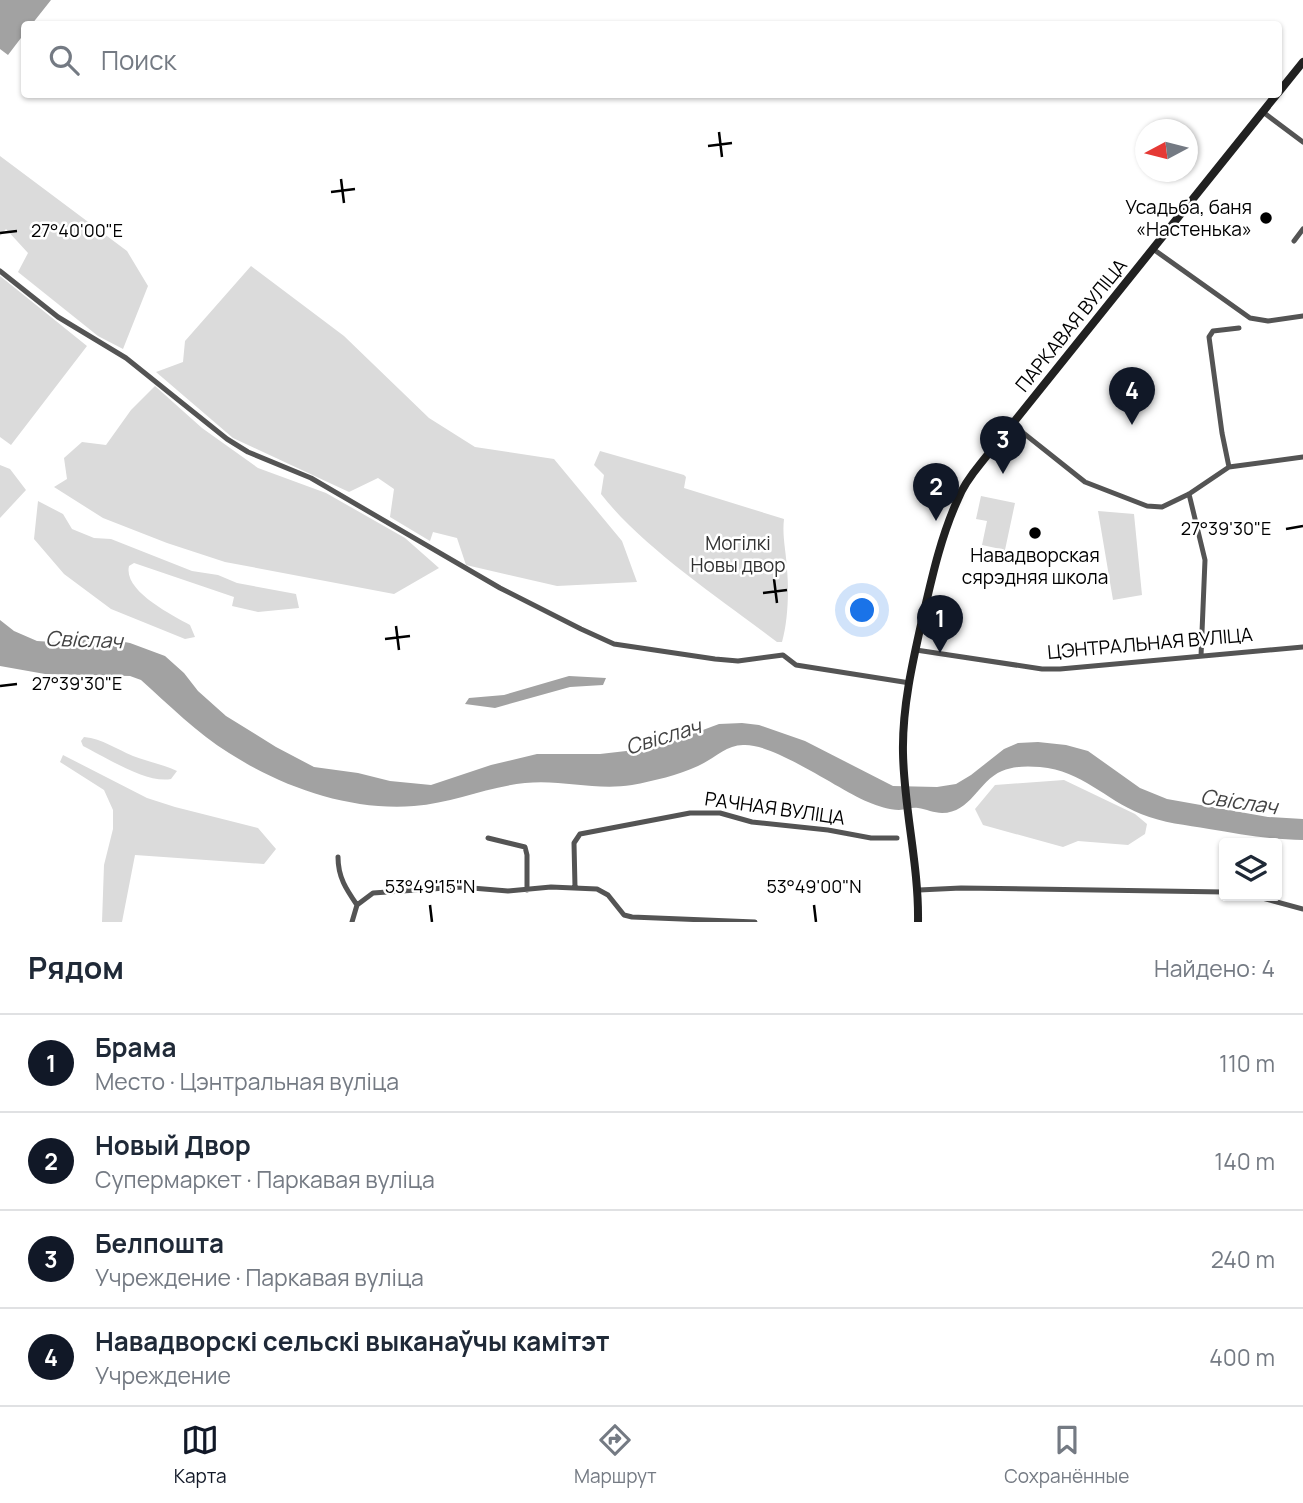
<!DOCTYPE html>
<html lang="ru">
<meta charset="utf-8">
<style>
body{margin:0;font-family:Manrope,sans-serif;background:#f6f6f7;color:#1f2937}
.controls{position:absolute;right:21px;bottom:21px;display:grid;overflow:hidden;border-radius:7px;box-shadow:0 2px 5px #0004}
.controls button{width:63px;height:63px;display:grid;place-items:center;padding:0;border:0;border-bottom:2px solid #e0e1e3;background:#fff;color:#1f2937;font:35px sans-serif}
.compass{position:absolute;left:1135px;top:119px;width:63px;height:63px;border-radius:50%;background:#fff;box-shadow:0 2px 5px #0004;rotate:263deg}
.you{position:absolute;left:863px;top:611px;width:24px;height:24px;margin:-18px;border:5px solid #fff;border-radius:50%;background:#1a73e8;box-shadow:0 0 0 10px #1a73e833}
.badge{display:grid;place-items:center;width:46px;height:46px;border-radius:50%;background:#111827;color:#fff;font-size:23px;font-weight:700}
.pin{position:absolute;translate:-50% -58px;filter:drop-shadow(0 2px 4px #0008)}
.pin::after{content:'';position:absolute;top:37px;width:24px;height:21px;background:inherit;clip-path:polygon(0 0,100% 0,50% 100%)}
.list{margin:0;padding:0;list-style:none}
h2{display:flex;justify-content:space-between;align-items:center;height:91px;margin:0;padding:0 28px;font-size:30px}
h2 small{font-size:23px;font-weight:400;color:#747a83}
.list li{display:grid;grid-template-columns:46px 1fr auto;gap:21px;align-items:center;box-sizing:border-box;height:98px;padding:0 28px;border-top:2px solid #e0e1e3}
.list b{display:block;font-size:26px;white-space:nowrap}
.list p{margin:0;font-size:23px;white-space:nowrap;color:#747a83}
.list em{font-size:23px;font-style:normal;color:#747a83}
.icon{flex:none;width:38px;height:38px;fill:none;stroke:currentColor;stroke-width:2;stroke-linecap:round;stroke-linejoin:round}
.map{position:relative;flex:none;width:1303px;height:922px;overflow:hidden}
.search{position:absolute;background:#fff;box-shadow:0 2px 5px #0004;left:21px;right:21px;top:21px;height:77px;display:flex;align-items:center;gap:18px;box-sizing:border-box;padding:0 24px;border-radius:7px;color:#747a83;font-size:26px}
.sheet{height:483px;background:#fff}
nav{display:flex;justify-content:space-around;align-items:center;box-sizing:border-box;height:98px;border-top:2px solid #e0e1e3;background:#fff;font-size:19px;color:#747a83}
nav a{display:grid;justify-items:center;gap:4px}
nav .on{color:#111827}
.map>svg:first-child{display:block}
.green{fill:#dbdbdb}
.water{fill:#a2a2a2}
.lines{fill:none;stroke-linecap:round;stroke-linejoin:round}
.street{stroke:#545454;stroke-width:5}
.secondary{stroke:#212121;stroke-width:8}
.ticks{fill:none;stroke:#000;stroke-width:2.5}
.poi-dot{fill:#000;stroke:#fff;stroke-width:2.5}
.labels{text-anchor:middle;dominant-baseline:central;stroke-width:5;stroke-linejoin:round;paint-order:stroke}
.poi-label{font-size:19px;fill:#000;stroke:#fff;text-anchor:end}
.street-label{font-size:19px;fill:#000;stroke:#fff}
.park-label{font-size:19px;fill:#323232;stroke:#fff}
.water-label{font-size:21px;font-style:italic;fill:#434343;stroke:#fff}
.ticks-label{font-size:18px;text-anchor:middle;fill:#000;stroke:#fff;stroke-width:5;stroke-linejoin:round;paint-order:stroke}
</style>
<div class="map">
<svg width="1303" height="922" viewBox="0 0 1303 922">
<rect width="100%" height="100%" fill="#fff"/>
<path class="green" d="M0,156L127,251L148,286L123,349L98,336L18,272L28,253L6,229L0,236Z
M251,266L344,336L429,418L475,447L554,459L622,541L637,582L557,586L466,565L457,538L433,532L430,541L390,517L394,489L378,478L349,492L233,438L156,372L183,362L185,341Z
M0,276L87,346L11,445L0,437Z
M155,386L202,428L258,468L326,493L405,538L439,568L394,594L225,562L167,543L103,518L54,487L67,479L64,458L82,442L106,445L131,410Z
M600,451L684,475L686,477L684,488L784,519C782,536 786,551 787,569C789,591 788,621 782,642H777C722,600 643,548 601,494L604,475L594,465Z
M0,465L10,469L26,490L0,518Z
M981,496L1015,503L1005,550L982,545L987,521L976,519Z
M38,501L63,514L72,529L94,538L111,539L192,571L218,575L237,583L296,594L299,608L258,612L232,606L234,597L134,563L129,566C123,591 172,615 190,625L195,637L185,639L111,609L64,574L34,539Z
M1098,511L1134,514L1142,595L1113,600Z
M84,737C103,739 116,749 133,756C148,762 163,764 177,771L171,779C147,784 105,757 83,746L81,741Z
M63,755L147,798L175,807L258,828L276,849L264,864L135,855L122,922H102L104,865L113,829V810L104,790L60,762Z
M1064,780L1135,814L1147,824L1145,834L1128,845L1078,841L1063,847L983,825L975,809L995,785Z"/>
<path class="water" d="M0,0H51L32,24H24V34L8,55L0,49Z
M0,620L14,631L37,641L53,642L104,638L130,643L165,656L184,673L198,691L226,716L276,747L314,767L358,773L390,781L431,785L491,765L537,754H600L635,750L668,743L719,724L742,723L759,725L805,741L893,786L937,787L956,784L971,775L1004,749L1018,743L1038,742L1066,745L1088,751L1140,788L1167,799L1268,817L1303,819V840C1271,840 1240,834 1209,829C1186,825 1163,823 1141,814C1104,799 1083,771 1040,767C1027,766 1014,766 1002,771C978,781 971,813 942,813C934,813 926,809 918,808C911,807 905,810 899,810C889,810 878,806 868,802C837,789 774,743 743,745C726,745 714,759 698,766C678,775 654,781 632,785C595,791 561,779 525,783C487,787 452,803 414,806C350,811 282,787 229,753C197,733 169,705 141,680L130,676L45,674L0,666Z
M569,676L606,678L603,685L570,687L495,708L465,704L469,698L504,695Z"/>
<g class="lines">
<path class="street" d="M1263,112L1303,142
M1294,241L1303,229
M1153,249L1250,318L1268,321L1303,316
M0,271L58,317L126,358L227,439L248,452L311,478L500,588L581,629L614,644L715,659L738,661L783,655L796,665L910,683
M1012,424L1085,482L1147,506L1162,507L1189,494L1229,467L1303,457
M1229,467L1222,433L1209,337L1213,331L1239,328
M1189,494L1205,560L1201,656
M916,650L1042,669H1060L1303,647
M488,838L525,847L527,855V890
M338,857C338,877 346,889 357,905
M575,887L574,843L580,834L690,813H720L752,822L828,830L871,838H897
M919,890L961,888L1224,892
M1255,896L1303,909
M352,922L357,905L373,893L460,887L508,891L551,887L597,889L608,895L624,915L632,917L755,922"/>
<path class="secondary" d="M1278,93L1303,62
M918,922C919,865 904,810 903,753C902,707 913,660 923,616C932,577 941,536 958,499C963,486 972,474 981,463L1277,94"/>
</g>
<path class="ticks" d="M719,132L722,157M708,146L732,143M341,179L344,203M331,192L355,189M0,233L17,231M1286,529L1303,526M774,579L777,603M763,593L787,590M396,626L399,650M385,639L410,636M0,686L17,684M430,905L432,922M814,905L816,922"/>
<g class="poi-dot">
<circle cx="1266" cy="218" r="7"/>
<circle cx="1035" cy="533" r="7"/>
</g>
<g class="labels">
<g class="poi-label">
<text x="1252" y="207">Усадьба, баня<tspan x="1252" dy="22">«Настенька»</tspan></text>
<text x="1035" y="555" text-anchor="middle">Навадворская<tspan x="1035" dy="22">сярэдняя школа</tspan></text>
</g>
<g class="street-label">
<text transform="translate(1071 325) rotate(-51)">ПАРКАВАЯ ВУЛІЦА</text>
<text transform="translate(1150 643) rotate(-5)">ЦЭНТРАЛЬНАЯ ВУЛІЦА</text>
<text transform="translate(775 808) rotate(8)">РАЧНАЯ ВУЛІЦА</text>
</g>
<g class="park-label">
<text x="738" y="543">Могілкі<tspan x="738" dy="22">Новы двор</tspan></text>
</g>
<g class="water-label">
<text transform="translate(84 639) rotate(2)">Свіслач</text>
<text transform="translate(663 736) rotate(-17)">Свіслач</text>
<text transform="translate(1239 801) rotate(8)">Свіслач</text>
</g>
</g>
<g class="ticks-label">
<text x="77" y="237">27°40'00"E</text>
<text x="1226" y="535">27°39'30"E</text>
<text x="77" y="690">27°39'30"E</text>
<text x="430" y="893">53°49'15"N</text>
<text x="814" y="893">53°49'00"N</text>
</g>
</svg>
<div class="controls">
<button><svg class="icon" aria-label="layers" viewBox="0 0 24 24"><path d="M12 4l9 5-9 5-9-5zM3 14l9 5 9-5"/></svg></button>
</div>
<svg class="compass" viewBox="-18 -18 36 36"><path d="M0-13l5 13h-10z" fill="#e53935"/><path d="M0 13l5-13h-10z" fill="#747a83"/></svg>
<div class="you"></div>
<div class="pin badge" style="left:940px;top:653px">1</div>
<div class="pin badge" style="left:936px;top:521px">2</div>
<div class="pin badge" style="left:1003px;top:474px">3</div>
<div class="pin badge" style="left:1132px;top:425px">4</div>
<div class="search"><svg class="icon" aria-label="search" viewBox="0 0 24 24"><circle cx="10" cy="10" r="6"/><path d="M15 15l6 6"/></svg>Поиск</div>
</div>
<section class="sheet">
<h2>Рядом<small>Найдено: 4</small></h2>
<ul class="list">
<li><span class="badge">1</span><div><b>Брама</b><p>Место · Цэнтральная вуліца</p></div><em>110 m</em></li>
<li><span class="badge">2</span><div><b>Новый Двор</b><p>Супермаркет · Паркавая вуліца</p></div><em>140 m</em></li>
<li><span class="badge">3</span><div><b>Белпошта</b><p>Учреждение · Паркавая вуліца</p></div><em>240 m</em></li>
<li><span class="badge">4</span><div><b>Навадворскі сельскі выканаўчы камітэт</b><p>Учреждение</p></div><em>400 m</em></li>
</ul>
</section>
<nav>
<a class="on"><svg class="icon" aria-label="map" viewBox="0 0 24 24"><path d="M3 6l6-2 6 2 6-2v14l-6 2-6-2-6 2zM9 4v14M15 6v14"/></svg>Карта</a>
<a><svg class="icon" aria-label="directions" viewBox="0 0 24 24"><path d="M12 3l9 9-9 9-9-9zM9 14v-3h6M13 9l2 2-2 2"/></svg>Маршрут</a>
<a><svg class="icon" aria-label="saved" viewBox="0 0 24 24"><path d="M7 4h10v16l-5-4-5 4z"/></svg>Сохранённые</a>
</nav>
